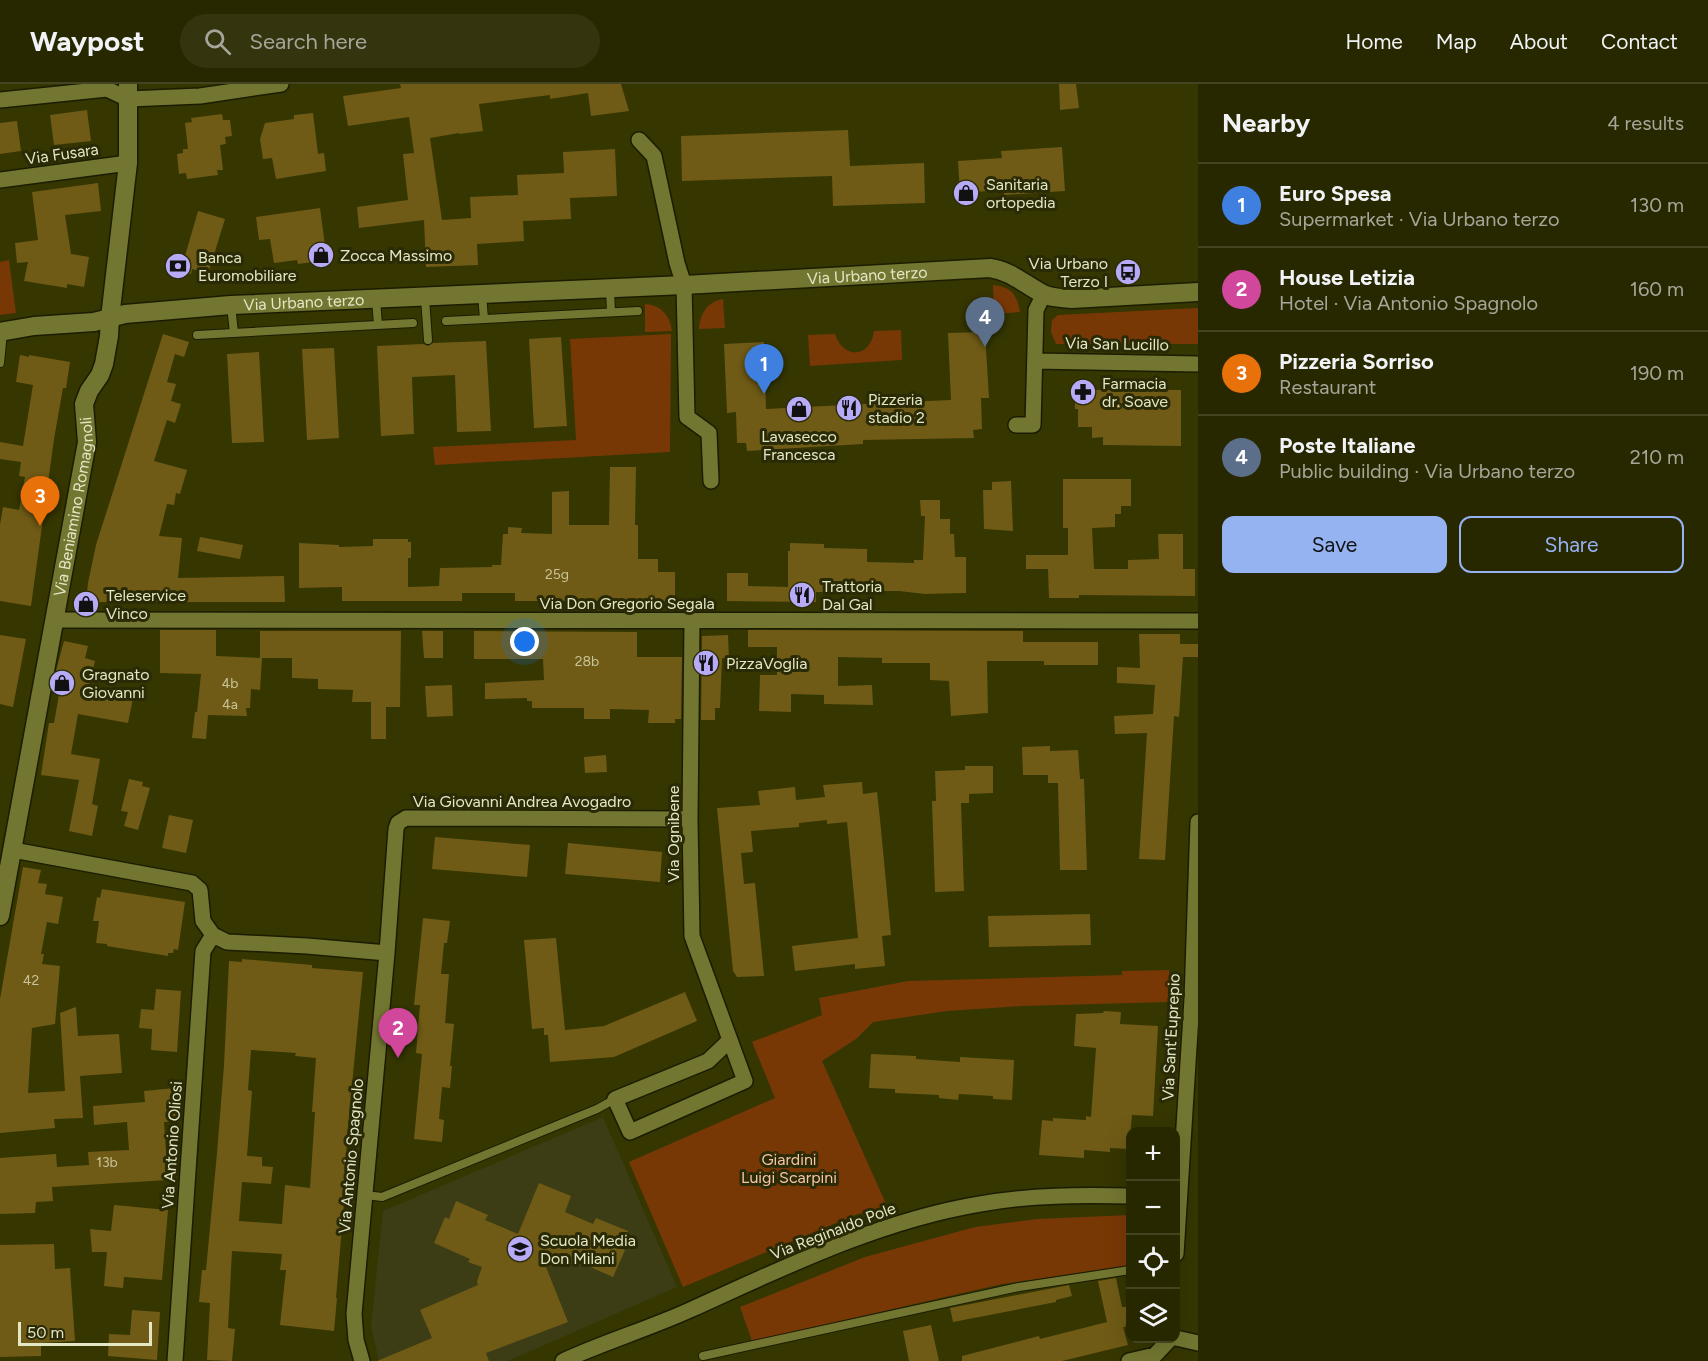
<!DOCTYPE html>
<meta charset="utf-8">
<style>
body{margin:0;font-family:Figtree,sans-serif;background:#34340f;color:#f1f3f6}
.controls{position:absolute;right:18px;bottom:18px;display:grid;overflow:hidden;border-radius:12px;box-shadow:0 6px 24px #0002}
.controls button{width:54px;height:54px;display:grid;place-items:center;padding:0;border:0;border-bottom:2px solid #442;background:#282800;color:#f1f3f6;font:30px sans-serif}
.scale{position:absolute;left:18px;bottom:15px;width:134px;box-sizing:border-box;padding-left:6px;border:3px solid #e4e7c5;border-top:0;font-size:16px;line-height:21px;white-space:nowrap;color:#e4e7c5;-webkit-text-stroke:4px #2a2b06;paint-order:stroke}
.you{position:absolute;left:525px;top:558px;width:21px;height:21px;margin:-15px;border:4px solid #fff;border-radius:50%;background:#1a73e8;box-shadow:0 0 0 9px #1a73e833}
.badge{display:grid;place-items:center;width:39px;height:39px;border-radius:50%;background:#95b2f1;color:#fff;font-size:20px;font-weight:700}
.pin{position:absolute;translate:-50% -50px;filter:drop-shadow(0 2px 3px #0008)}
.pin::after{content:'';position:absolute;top:32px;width:21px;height:18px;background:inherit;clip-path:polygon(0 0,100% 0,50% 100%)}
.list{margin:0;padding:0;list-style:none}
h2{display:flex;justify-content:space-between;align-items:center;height:78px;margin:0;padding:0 24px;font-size:26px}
h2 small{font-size:20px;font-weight:400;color:#a5a699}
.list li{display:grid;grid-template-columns:39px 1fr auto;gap:18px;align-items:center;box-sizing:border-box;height:84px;padding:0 24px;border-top:2px solid #442}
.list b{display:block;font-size:22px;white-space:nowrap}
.list p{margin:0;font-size:20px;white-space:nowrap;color:#a5a699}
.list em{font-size:20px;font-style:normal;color:#a5a699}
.actions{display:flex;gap:12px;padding:18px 24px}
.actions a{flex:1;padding:14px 0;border:2px solid #95b2f1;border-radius:12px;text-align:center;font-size:21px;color:#95b2f1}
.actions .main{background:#95b2f1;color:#111}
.icon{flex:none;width:33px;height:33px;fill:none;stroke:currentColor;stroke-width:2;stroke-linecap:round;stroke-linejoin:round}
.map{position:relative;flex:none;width:1198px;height:1277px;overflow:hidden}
header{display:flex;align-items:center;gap:36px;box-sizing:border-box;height:84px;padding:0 30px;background:#282800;border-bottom:2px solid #442}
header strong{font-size:28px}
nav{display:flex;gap:33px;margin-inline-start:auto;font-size:21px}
.search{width:420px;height:54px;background:#34340f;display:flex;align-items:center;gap:15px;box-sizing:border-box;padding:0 21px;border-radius:33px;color:#a5a699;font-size:22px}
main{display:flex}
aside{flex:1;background:#282800}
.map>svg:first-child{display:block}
.built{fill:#3c3d14}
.green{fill:#783806}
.building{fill:#6f5b16;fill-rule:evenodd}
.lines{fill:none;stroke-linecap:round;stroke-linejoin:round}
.lane-casing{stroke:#1c1d00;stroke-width:10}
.street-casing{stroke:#1c1d00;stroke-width:18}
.secondary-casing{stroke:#1c1d00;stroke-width:21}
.lane{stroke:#737631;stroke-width:8}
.street{stroke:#737631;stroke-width:15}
.secondary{stroke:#737631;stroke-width:18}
.labels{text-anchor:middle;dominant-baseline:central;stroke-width:6;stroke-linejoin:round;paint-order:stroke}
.number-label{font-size:14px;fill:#c7c499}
.street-label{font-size:16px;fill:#e4e7c5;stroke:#2a2b06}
.poi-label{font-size:16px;fill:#e4e7c5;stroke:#2a2b06;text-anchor:start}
.park-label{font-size:16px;fill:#f7c4a7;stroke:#2a2b06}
</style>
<header>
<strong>Waypost</strong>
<div class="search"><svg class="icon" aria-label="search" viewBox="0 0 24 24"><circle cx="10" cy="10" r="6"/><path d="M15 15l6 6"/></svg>Search here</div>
<nav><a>Home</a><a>Map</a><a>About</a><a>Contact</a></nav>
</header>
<main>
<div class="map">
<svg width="1198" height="1277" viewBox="0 0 1198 1277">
<rect width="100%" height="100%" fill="#353600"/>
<path class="built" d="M603,1033L677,1203L508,1277H379L371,1242L383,1127Z"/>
<path class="green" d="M9,176L16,229L0,231V178Z
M993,201C1012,203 1017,211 1020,228L994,230Z
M723,215L725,244L699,245C700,230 707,218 723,215Z
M645,220C661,221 670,231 672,247L645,248Z
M1198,224V260H1056L1051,248L1052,236L1058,231Z
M901,246L902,276L810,282L808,251L835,250C843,275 870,275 874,247Z
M671,250L670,368L435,381L433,363L576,356L570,255Z
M1169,886V918L1022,922L947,927L873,938L856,955L822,977L887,1122L855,1131L683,1203L629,1078L775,1014L752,958L822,931L819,914L908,897L1122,891V887Z
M1130,1131V1181L1002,1200L752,1257L740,1223L865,1173L975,1143L1037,1135Z"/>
<path class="building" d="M400,0H621L629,27L591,32L588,9L550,15V11L503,17L479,20L483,47L459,50V49L430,54L442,136L471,134L470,113L518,111L517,91L564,89L563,68L615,65L617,112L570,114L571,135L523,137L524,157L477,160L478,181L426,183L424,136L359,144L357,123L408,116L403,70L414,69L409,33L348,42L343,12L401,4Z
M1059,0H1076L1079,24L1060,26Z
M87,26L91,57L54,61L50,31Z
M313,29L318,70L324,69L326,87L276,95L272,74L263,75L260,55L265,39L294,35V31Z
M222,30L223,36H230L232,52L225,53L226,60L220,61L223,86H217L218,91L187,95L186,89L179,90L177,70L183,69V65H188L185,39L192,38L191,34Z
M17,37L21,67L0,70V39Z
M848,46L850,82L924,79L925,119L833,122L832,92L682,97L681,52Z
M1062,63L1065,107L1004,111V106L960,109L958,77L1002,74L1001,67Z
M98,99L101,127L65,131L71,170L89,173L84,203L67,200V204L24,197L28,178L17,179L15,159L38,156L32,108Z
M320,124L327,176L298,180L297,176L274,179L270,155L259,156L256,133Z
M198,127L225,135L208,190L192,185L191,190L174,185L178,170L185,172Z
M985,248L989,314H981L982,345L973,346L974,354L863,356V360L747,367L746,359H737L736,328L727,329L724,260L764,258L766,325L905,318L951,316L948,249Z
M163,250L189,258L184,273L175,270L167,298L176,300L171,317L181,320L175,339L167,336L154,377L187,386L180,410L176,409L174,421L167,420L159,452L182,454L178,494L284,492L285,518H86L88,499L96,461Z
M561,253L567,342L534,344L529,255Z
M486,257L491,347L457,348L455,291L412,293L414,350L381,352L377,262L423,260L428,262L433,259Z
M334,264L339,354L307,356L302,265Z
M259,268L264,358L232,359L227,270Z
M20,271L29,273V271L70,278L66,304H63L54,355L31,522L0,517V441L3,423L19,426L25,393L19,392L21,378L0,375V358L23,362L33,301L16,298Z
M1075,306H1181V362L1103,361V353L1092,354V343H1078V325H1075Z
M610,383H636L635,441H638V475H658V488H675V517H515V509H462V517H342V503L299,504V459L339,461V463L373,462V455H408V458H411V474H408V503L439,502L440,484L492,483V481H501L503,450H508V443L522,444L521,449L552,450V408L569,407V441H609Z
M1063,395H1131V422H1121V430H1115V443L1092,444L1094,485H1128V476L1159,475L1158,450H1183V485H1195V512L1079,511V514H1049L1048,485H1026V471H1068V444H1063Z
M1011,397L1013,447L984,445L983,406H992V398Z
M920,416H940V435H950V450H954L955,473H966V509L925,510L899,507H867V509L816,508V518L727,517V489H748V502L788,503V467H790V459L824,460V464L867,465V478L914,479V476H923L925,432H921Z
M200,453L243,461L240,475L197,467Z
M160,546H216V572L260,574V547H401L400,623H386V655H371V618H352L353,606L318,605V595L292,594V574H262L260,606L251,605L250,624H246L247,632L208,631L206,655L192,654L195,628H197L201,590L160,589Z
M748,546L1023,547V558H1098V581H1044V577H987L988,629L951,632L949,597L930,596V579H882V574L838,573V602L872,601L873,621L824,620V611L791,610V628L759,627L760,591H777V563H748Z
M422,547H443V574H424Z
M474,547L637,548V573H682L681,635H675V639H648L649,626L610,625V635H584V624H532V617H527V614L485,615V599L544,596L543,575H474Z
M1139,550H1180V560H1198V573H1183L1179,633L1174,632L1165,776L1139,775L1147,649L1115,650L1114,632L1153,630L1155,601L1117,599V583L1140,584Z
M0,551L26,555L13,623L0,620Z
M728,551L729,575L722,574L720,624H715V636H701L702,552Z
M64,557L88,562L85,574L95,577L89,601L134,610L128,639L78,630L71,670L100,675L92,720L98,722L92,752L69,747L79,696L41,691L49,639H54L63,588L56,587Z
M452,601L453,632L427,633L425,602Z
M1050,662V667L1078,666L1080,695H1084L1087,786H1060L1058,699H1048V691H1023L1022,663Z
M606,671L607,688L585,689L584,673Z
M965,682H993V709L969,710V719H961L964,807L935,808L932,717H936L935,687L965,686Z
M129,695L143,698L142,702L150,704L138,746L124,742L128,728L121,727Z
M862,698L863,710L877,708L880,735L891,851L882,852L885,882L855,885V880L795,887L792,862L858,854L847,738L827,740V736L799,739V743L751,747L753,768L741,769L744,800L755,799L764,892L737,893L733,887L717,724L760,721L758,707L795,703L796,716L825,713L823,701Z
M169,731L193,736L186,769L162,764Z
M435,753L530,761L527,793L432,785Z
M568,759L662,768L660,798L565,790Z
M23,783L41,786L38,799L47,800L45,810L63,813L58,840L47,838L41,870H44L42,880L60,882L55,940L32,944L28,1009L65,1007L60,929L76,923L78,952L119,950L122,989L80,992L83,1034L54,1035L55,1044L0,1049V915Z
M102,805L185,818L178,866L174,865L173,869H168V872L107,862V860L96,859L99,837H93L97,813L100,814Z
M1090,830L1091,861L989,863L988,832Z
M423,834L450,837L447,859H444L441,890H449L445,939L454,940L450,982H452L450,1004L442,1003L439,1035L444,1036L442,1058L414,1055L422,970L416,969L420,921H414Z
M556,854L565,946L604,942L685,908L697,937L614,973L550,978L548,951H544V944L532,945L524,856Z
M242,875L312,881V884L363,888L347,1052L345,1107L336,1214H337L334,1247L280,1241L286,1186H280L282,1170L232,1167L228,1244L235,1245L232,1277L207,1276L210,1219L199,1218L202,1186H206L217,1069L224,981L229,877L242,878ZM251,966L296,969L295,972L316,974L312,1028H315L310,1104L285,1101L282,1140L239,1137L242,1098L271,1100L273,1083L262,1082V1073L247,1072L252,1007L248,1006Z
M156,905L181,907L177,968L151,966L152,945L139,944L141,925L154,926Z
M1104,927L1121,928L1120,940L1158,942L1153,1032L1132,1031L1129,1065L1110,1064V1068L1084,1066V1074L1039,1071L1042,1036L1053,1037V1034L1086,1036V1032L1091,1033L1096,964L1074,962L1076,930L1103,929Z
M871,970L916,972V975L960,978V973L1014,976L1012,1016L993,1015V1012L959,1010L958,1016L939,1014V1011L895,1009V1005L869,1004Z
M175,1004L178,1037L164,1038L168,1096L52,1103L53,1117L36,1118L35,1129L0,1130V1074L56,1070L57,1083L89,1081L88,1068L129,1066L127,1038L94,1041L93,1022L145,1018L144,1007Z
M539,1099L571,1112L565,1128L593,1140L596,1134L628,1147L621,1164L625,1166L613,1193L579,1178L577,1182L540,1168L568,1238L486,1269L489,1277H377L432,1254L420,1226L478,1201L477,1197L482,1183L468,1178L470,1175L434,1159L445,1133L449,1135L456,1117L488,1131L485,1136L518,1150Z
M114,1121L168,1126L162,1196L124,1193L123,1204L104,1202L107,1168H92L90,1145L111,1147Z
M54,1160L55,1185L70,1184L75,1257L41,1259V1272L0,1273V1161Z
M1116,1194L1122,1223H1131V1240L1125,1241L1126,1243H1123L1128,1261L1062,1277H962V1272L1039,1252L1040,1255L1107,1238L1098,1197Z
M1069,1201L1072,1212L1056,1216V1218L953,1238L950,1224Z
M132,1226L160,1228L157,1276L108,1272L109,1250L130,1251Z
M931,1241L939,1277H909L903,1247Z"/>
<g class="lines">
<g class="lane-casing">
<path id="lane" d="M610,206L611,228
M482,210L484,235
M425,214L428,256
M376,215L378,241
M231,221L234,249
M446,237L638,227
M197,251L413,239
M0,279L3,248
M365,1111L382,1113L597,1025L615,1015
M703,1272L1019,1203L1130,1186"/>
</g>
<g class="street-casing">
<path id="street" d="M0,16L107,5L128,15L200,12L281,0
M639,56L654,72L677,179L684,201L687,333L709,349L711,397
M0,96L128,79
M1035,277L1198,280
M1016,341H1033L1036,226L1044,210
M55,536L1198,537
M692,537L690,735L692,852L745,997L630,1048L615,1015L708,977L730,956
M13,766L192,799L200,806L203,837L213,851L227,858L307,862L387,869
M1176,1170L1192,915L1198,738
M1176,1254L1198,1259
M175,1277L203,867L213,851
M362,1277L356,1256L354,1230L387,869L396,745L398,739L406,734L690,735
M563,1277C604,1258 648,1245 690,1226C783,1184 878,1137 980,1120C1030,1111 1080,1111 1130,1112
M1129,1277L1155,1271L1171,1254"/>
</g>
<g class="secondary-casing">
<g id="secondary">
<path id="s1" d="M0,248L34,242L94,238L125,230L231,221L684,201L990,184C1011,187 1024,200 1043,210C1051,214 1062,214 1072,215L1198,208"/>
<path id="s2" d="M0,832L87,358L84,320L89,307L100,291L104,280L109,252L110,234L128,79V0"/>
</g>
</g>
<use href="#lane" class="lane"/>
<use href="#street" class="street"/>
<use href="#secondary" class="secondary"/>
</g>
<defs>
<g id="shop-disc" transform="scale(1.35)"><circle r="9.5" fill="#b7abf7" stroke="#2a2b06"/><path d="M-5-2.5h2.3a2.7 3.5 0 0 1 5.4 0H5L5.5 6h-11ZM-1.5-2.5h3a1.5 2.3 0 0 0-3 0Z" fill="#111"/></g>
<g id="bank-disc" transform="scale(1.35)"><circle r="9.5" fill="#b7abf7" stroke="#2a2b06"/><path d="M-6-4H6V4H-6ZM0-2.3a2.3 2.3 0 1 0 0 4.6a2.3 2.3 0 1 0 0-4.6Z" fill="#111"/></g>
<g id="bus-disc" transform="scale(1.35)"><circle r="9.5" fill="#b7abf7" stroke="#2a2b06"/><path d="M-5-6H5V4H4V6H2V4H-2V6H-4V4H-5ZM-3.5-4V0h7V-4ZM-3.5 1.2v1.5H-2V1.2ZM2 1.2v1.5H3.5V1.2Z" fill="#111"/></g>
<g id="pharmacy-disc" transform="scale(1.35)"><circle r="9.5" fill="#b7abf7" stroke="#2a2b06"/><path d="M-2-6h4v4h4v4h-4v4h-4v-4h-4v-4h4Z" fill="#111"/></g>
<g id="restaurant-disc" transform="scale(1.35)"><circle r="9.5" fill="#b7abf7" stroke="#2a2b06"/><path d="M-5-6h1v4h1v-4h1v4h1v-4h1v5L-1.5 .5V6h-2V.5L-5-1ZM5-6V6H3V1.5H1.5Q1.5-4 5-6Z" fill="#111"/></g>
<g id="school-disc" transform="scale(1.35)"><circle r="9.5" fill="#b7abf7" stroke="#2a2b06"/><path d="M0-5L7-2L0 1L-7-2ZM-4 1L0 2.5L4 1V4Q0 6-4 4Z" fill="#111"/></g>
</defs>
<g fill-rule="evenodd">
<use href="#shop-disc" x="966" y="109"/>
<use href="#shop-disc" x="321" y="171"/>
<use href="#bank-disc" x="178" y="182"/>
<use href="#bus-disc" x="1128" y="188"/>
<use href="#pharmacy-disc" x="1083" y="308"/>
<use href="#restaurant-disc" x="849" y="324"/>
<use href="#shop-disc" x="799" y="325"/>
<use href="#restaurant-disc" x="802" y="511"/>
<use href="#shop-disc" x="86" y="520"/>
<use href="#restaurant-disc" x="706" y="579"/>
<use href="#shop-disc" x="62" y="599"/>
<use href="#school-disc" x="520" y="1165"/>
</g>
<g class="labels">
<g class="number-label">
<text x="557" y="490">25g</text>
<text x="587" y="577">28b</text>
<text x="230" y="599">4b</text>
<text x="230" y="620">4a</text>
<text x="31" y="896">42</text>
<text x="107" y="1078">13b</text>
</g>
<g class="street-label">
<text transform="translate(62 70) rotate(-8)">Via Fusara</text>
<text stroke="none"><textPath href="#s1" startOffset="870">Via Urbano terzo</textPath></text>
<text stroke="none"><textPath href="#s1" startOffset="306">Via Urbano terzo</textPath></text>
<text transform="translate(1117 260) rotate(1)">Via San Lucillo</text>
<text stroke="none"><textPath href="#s2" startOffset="416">Via Beniamino Romagnoli</textPath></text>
<text x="627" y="519">Via Don Gregorio Segala</text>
<text x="522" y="717">Via Giovanni Andrea Avogadro</text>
<text transform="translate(673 750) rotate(-90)">Via Ognibene</text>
<text transform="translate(1171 953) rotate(-87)">Via Sant'Euprepio</text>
<text transform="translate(172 1061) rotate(-86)">Via Antonio Oliosi</text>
<text transform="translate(351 1072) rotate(-85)">Via Antonio Spagnolo</text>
<text transform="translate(833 1147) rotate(-21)">Via Reginaldo Pole</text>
</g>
<g class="poi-label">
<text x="986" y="100">Sanitaria<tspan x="986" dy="18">ortopedia</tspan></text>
<text x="340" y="171">Zocca Massimo</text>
<text x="198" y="173">Banca<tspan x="198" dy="18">Euromobiliare</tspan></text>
<text x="1108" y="179" text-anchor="end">Via Urbano<tspan x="1108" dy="18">Terzo I</tspan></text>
<text x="1102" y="299">Farmacia<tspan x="1102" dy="18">dr. Soave</tspan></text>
<text x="868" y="315">Pizzeria<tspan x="868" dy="18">stadio 2</tspan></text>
<text x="799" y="352" text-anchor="middle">Lavasecco<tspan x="799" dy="18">Francesca</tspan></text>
<text x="822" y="502">Trattoria<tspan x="822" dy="18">Dal Gal</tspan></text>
<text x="106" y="511">Teleservice<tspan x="106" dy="18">Vinco</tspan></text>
<text x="726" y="579">PizzaVoglia</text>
<text x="82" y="590">Gragnato<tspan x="82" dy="18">Giovanni</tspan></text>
<text x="540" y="1156">Scuola Media<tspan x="540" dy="18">Don Milani</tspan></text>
</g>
<g class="park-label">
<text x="789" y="1075">Giardini<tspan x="789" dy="18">Luigi Scarpini</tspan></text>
</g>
</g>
</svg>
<div class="controls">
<button>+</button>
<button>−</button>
<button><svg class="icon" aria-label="locate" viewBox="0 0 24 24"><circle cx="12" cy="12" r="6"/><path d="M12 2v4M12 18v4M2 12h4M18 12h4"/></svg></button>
<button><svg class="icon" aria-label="layers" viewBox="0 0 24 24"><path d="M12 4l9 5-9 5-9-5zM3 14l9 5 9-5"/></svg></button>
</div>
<div class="scale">50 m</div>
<div class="you"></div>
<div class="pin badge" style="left:764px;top:310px;background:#3f7fe0">1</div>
<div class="pin badge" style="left:398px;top:974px;background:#d1479c">2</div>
<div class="pin badge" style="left:40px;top:442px;background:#e8710a">3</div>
<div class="pin badge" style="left:985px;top:263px;background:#5c6f8a">4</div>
</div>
<aside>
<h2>Nearby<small>4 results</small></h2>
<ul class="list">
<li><span class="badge" style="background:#3f7fe0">1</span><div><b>Euro Spesa</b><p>Supermarket · Via Urbano terzo</p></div><em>130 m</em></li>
<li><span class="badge" style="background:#d1479c">2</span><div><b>House Letizia</b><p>Hotel · Via Antonio Spagnolo</p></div><em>160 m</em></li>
<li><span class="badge" style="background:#e8710a">3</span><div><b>Pizzeria Sorriso</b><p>Restaurant</p></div><em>190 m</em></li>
<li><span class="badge" style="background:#5c6f8a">4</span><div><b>Poste Italiane</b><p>Public building · Via Urbano terzo</p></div><em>210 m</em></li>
</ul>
<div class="actions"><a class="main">Save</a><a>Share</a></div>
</aside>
</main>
